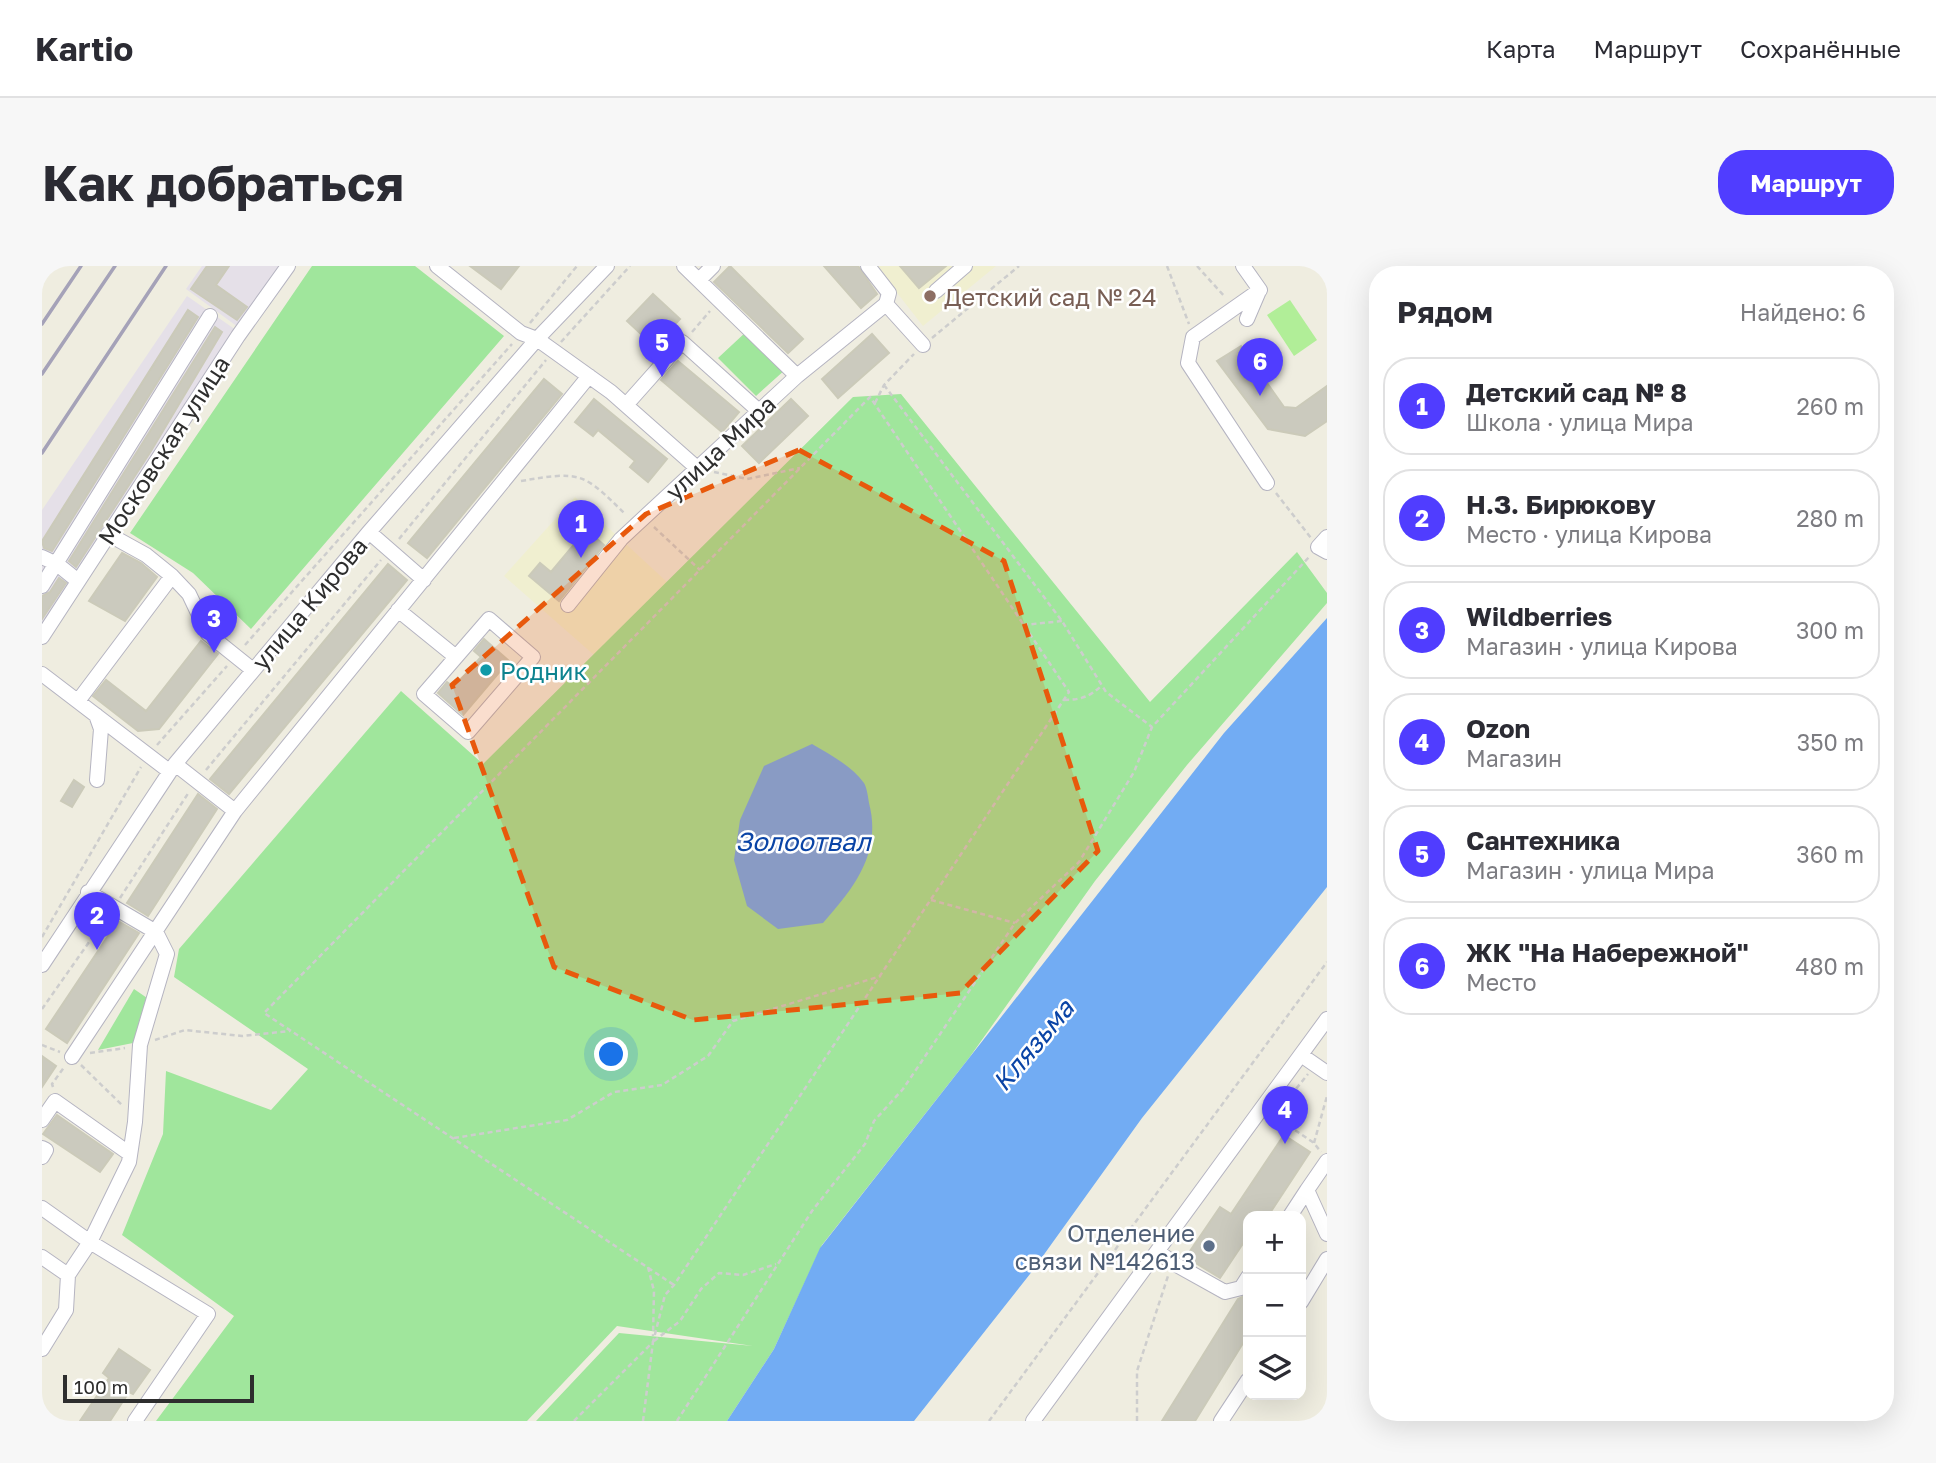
<!DOCTYPE html>
<html lang="ru">
<meta charset="utf-8">
<style>
body{margin:0;font-family:"Golos Text",sans-serif;background:#f7f7f7;color:#2b2b33}
.controls{position:absolute;right:21px;bottom:21px;display:grid;overflow:hidden;border-radius:14px;box-shadow:0 7px 28px #0002}
.controls button{width:63px;height:63px;display:grid;place-items:center;padding:0;border:0;border-bottom:2px solid #e1e1e2;background:#fff;color:#2b2b33;font:35px sans-serif}
.scale{position:absolute;left:21px;bottom:18px;width:191px;box-sizing:border-box;padding-left:7px;border:4px solid #2e2e2e;border-top:0;font-size:19px;line-height:24px;white-space:nowrap;color:#2e2e2e;-webkit-text-stroke:5px #fff;paint-order:stroke}
.you{position:absolute;left:570px;top:789px;width:24px;height:24px;margin:-18px;border:5px solid #fff;border-radius:50%;background:#1a73e8;box-shadow:0 0 0 10px #1a73e833}
.badge{display:grid;place-items:center;width:46px;height:46px;border-radius:50%;background:#503dff;color:#fff;font-size:23px;font-weight:700}
.pin{position:absolute;translate:-50% -58px;filter:drop-shadow(0 2px 4px #0008)}
.pin::after{content:'';position:absolute;top:37px;width:24px;height:21px;background:inherit;clip-path:polygon(0 0,100% 0,50% 100%)}
.list{margin:0;padding:0;list-style:none}
h2{display:flex;justify-content:space-between;align-items:center;height:91px;margin:0;padding:0 28px;font-size:30px}
h2 small{font-size:23px;font-weight:400;color:#7c7c81}
.list li{display:grid;grid-template-columns:46px 1fr auto;gap:21px;align-items:center;box-sizing:border-box;height:98px;margin:0 14px 14px;padding:0 14px;border:2px solid #e1e1e2;border-radius:28px}
.list b{display:block;font-size:26px;white-space:nowrap}
.list p{margin:0;font-size:23px;white-space:nowrap;color:#7c7c81}
.list em{font-size:23px;font-style:normal;color:#7c7c81}
.icon{flex:none;width:38px;height:38px;fill:none;stroke:currentColor;stroke-width:2;stroke-linecap:round;stroke-linejoin:round}
.map{position:relative;flex:none;width:1285px;height:1155px;overflow:hidden;border-radius:28px}
header{display:flex;align-items:center;gap:42px;box-sizing:border-box;height:98px;padding:0 35px;background:#fff;border-bottom:2px solid #e1e1e2}
header strong{font-size:33px}
nav{display:flex;gap:38px;margin-inline-start:auto;font-size:24px}
.intro{display:flex;align-items:center;justify-content:space-between;box-sizing:border-box;height:168px;padding:0 42px}
h1{margin:0;font-size:49px}
.button{padding:18px 32px;border-radius:28px;background:#503dff;color:#fff;font-size:24px;font-weight:700}
main{display:flex;gap:42px;padding:0 42px}
aside{flex:1;background:#fff;border-radius:28px;box-shadow:0 7px 28px #0002}
.map>svg:first-child{display:block}
.industrial{fill:#e5e0e8}
.education{fill:#f0efd0}
.green{fill:#a0e69c}
.pitch{fill:#b1ee98}
.water{fill:#72acf3}
.building{fill:#cbcabe;stroke:#cbcab9;stroke-width:2}
.lines{fill:none;stroke-linecap:round;stroke-linejoin:round}
.minor-casing{stroke:#b5b4c1;stroke-width:16}
.path{stroke:#cdcdcd;stroke-width:2.5;stroke-dasharray:5 3.5;stroke-linecap:butt}
.minor{stroke:#fff;stroke-width:14}
.rail{stroke:#a5a2b8;stroke-width:3.5}
.marked{fill:#e8590c;fill-opacity:0.2;stroke:#e8590c;stroke-width:5;stroke-dasharray:14 9;stroke-linejoin:round}
.education-dot{fill:#8d6e63;stroke:#fff;stroke-width:2.5}
.culture-dot{fill:#0f9aa8;stroke:#fff;stroke-width:2.5}
.service-dot{fill:#5c6f8a;stroke:#fff;stroke-width:2.5}
.labels{text-anchor:middle;dominant-baseline:central;stroke-width:5;stroke-linejoin:round;paint-order:stroke}
.education-label{font-size:24px;fill:#785e54;stroke:#fff;text-anchor:start}
.street-label{font-size:24px;fill:#2e2e2e;stroke:#fff}
.culture-label{font-size:24px;fill:#0d838f;stroke:#fff;text-anchor:start}
.service-label{font-size:24px;fill:#4e5e75;stroke:#fff;text-anchor:end}
.water-label{font-size:26px;font-style:italic;fill:#0a44a6;stroke:#fff}
</style>
<header>
<strong>Kartio</strong>
<nav><a>Карта</a><a>Маршрут</a><a>Сохранённые</a></nav>
</header>
<div class="intro"><h1>Как добраться</h1><a class="button">Маршрут</a></div>
<main>
<div class="map">
<svg width="1285" height="1155" viewBox="0 0 1285 1155">
<rect width="100%" height="100%" fill="#efede0"/>
<path class="industrial" d="M160,0H239L196,61L144,23Z
M145,30L194,64L0,360V244Z"/>
<path class="education" d="M834,0H954L881,60Z
M533,231L625,316L552,389L462,310Z"/>
<path class="green" d="M270,0H373L462,70L209,363L151,307L88,267Z
M705,65L744,103L714,130L676,92Z
M859,128L1108,436L1255,286L1285,327V337L1145,499L1053,615L927,792L780,979L732,1083L685,1155H494L577,1067L711,1080L575,1060L485,1155H114L192,1050L80,969L121,868L124,805L229,844L266,803L132,711L137,683L359,425L441,498L811,131Z
M92,723L108,734L96,776L56,784Z"/>
<path class="pitch" d="M1248,34L1275,74L1252,90L1225,49Z"/>
<path class="water" d="M1285,352V621L1100,852L988,1008L872,1155H685L732,1083L778,982L1182,467Z
M770,478C787,488 810,500 822,517C825,522 826,531 827,537C840,587 812,622 781,657L736,663L705,640L692,594L698,554L722,500Z"/>
<path class="building" d="M165,0H187L174,19L205,41L195,54L149,23Z
M428,0H477L459,23Z
M688,0L761,73L746,87L672,16Z
M782,0H816L835,28L819,42Z
M858,0H904L877,22Z
M611,28L638,53L612,80L585,55Z
M146,44L156,51L10,285L2,282L0,275Z
M173,61L180,66L109,185L34,301L27,295Z
M830,68L847,87L796,132L780,113Z
M1199,80L1242,141L1254,142L1285,120V155L1263,170L1226,163L1175,95Z
M636,95L697,146L680,166L619,114Z
M502,113L520,128L385,292L366,277Z
M552,133L625,193L606,216L588,201L593,195L556,164L551,170L533,156Z
M749,133L766,150L717,197L700,180Z
M535,255L562,279L517,335L487,310L498,297L509,306L535,275L525,266Z
M80,287L99,297L115,311L83,355L47,335Z
M346,298L365,314L187,528L168,513Z
M17,312L24,317L0,353V330L8,326Z
M442,373L467,395L421,449L396,427L405,416L412,421L439,391L432,385Z
M159,375L176,388L117,463L96,465L51,430L64,414L104,445Z
M32,514L42,521L30,541L19,535Z
M156,528L175,543L106,650L85,637Z
M76,655L97,667L25,777L4,763Z
M0,790L14,800L0,821Z
M15,849L71,888L58,906L1,868Z
M1242,869L1268,886L1226,950H1206V970L1178,1012L1144,991L1178,941L1189,948Z
M1206,1028V1069L1153,1155H1120L1196,1033Z
M77,1083L108,1104L91,1128L87,1126L68,1155H38L67,1112L61,1107Z"/>
<g class="lines">
<g class="minor-casing">
<path id="minor" d="M395,0L479,67L495,73L569,126L655,202
M642,0L755,110
M826,0L847,27L844,38L881,79
M1201,0L1218,24L1151,71L1146,97L1225,217
M657,14L671,0
M894,25L923,0
M1205,53L1217,25
M584,139L640,76L718,146
M327,266L382,314
M66,268L104,289L130,310L147,328L166,368L211,404
M1285,271L1276,281L1285,286
M0,291L15,298L36,315
M0,320L168,50
M526,339L579,273L594,259L755,110L844,38
M356,344L414,391
M447,353L491,391L426,466L382,428Z
M0,371L196,70L246,0
M0,408L127,505
M36,435L130,310
M54,449L59,463L55,514
M133,498L193,545
M0,699L133,498L327,266L495,73L565,0
M1259,789L1285,807
M30,791L193,545L547,110
M0,854L13,835L88,888
M0,882L4,884L0,891
M1285,895L1265,924L1285,968
M0,942L48,976L166,1048L93,1155
M1248,950L1265,924
M1117,986L1131,997L1183,1026L1199,1022L1206,1011
M0,991L26,1009
M1259,1036L1285,993
M0,1083L24,1044L26,1009L48,976L87,896L93,856L98,779L125,688L114,666L46,626
M991,1155L1285,753
M1179,1155L1206,1114"/>
</g>
<path class="path" d="M1125,0L1147,58
M1155,0L1183,31
M488,57L535,0
M650,66L668,45
M890,72L977,0
M519,76L588,0
M842,119L1020,355L1064,426L1110,461
M833,137L842,119L872,88
M672,206L705,213L758,202
M479,215C539,205 541,206 584,249
M1234,227L1269,272
M612,261L658,304
M357,273L504,94
M981,359L1020,355
M203,379L470,78
M1022,434C1037,434 1048,431 1059,420
M115,479L185,400
M164,504L339,294
M78,632L147,526
M889,634L973,657
M0,671L99,501
M0,743L64,652
M113,774L143,764L200,770L248,765
M0,779L18,786
M48,787L83,782
M39,799L81,840
M11,821L10,818L23,800
M1233,849L1266,808
M1232,850L1272,877L1279,886
M412,872L525,854L572,826L620,819L666,790L691,755L839,710
M1272,877L1285,830
M606,1001L612,1025L611,1070
M612,1075L638,1055L659,1023L677,1007L701,1009L734,998
M532,1155L611,1076L623,1029L632,1019L1027,426L828,131L222,747L632,1019
M601,1155L611,1076
M635,1155L770,945L823,878L832,855L861,823L973,657L1037,596L1092,506L1110,461L1268,290
M947,1155L1285,696
M1095,1155V1105L1126,1010"/>
<use href="#minor" class="minor"/>
<path class="rail" d="M0,58L39,0
M0,108L73,0
M0,187L124,0"/>
</g>
<path class="marked" d="M757,184L962,295L1056,585L918,727L651,754L512,701L410,419L604,248Z"/>
<circle class="education-dot" cx="888" cy="30" r="7"/>
<circle class="culture-dot" cx="444" cy="404" r="7"/>
<circle class="service-dot" cx="1167" cy="980" r="7"/>
<g class="labels">
<g class="education-label">
<text x="902" y="30">Детский сад № 24</text>
</g>
<g class="street-label">
<text transform="translate(678 181) rotate(-43)">улица Мира</text>
<text transform="translate(121 184) rotate(-57)">Московская улица</text>
<text transform="translate(267 337) rotate(-50)">улица Кирова</text>
</g>
<g class="culture-label">
<text x="458" y="404">Родник</text>
</g>
<g class="service-label">
<text x="1153" y="966">Отделение<tspan x="1153" dy="28">связи №142613</tspan></text>
</g>
<g class="water-label">
<text x="761" y="575">Золоотвал</text>
<text transform="translate(991 779) rotate(-50)">Клязьма</text>
</g>
</g>
</svg>
<div class="controls">
<button>+</button>
<button>−</button>
<button><svg class="icon" aria-label="layers" viewBox="0 0 24 24"><path d="M12 4l9 5-9 5-9-5zM3 14l9 5 9-5"/></svg></button>
</div>
<div class="scale">100 m</div>
<div class="you"></div>
<div class="pin badge" style="left:539px;top:292px">1</div>
<div class="pin badge" style="left:55px;top:684px">2</div>
<div class="pin badge" style="left:172px;top:387px">3</div>
<div class="pin badge" style="left:1243px;top:878px">4</div>
<div class="pin badge" style="left:620px;top:111px">5</div>
<div class="pin badge" style="left:1218px;top:130px">6</div>
</div>
<aside>
<h2>Рядом<small>Найдено: 6</small></h2>
<ul class="list">
<li><span class="badge">1</span><div><b>Детский сад № 8</b><p>Школа · улица Мира</p></div><em>260 m</em></li>
<li><span class="badge">2</span><div><b>Н.З. Бирюкову</b><p>Место · улица Кирова</p></div><em>280 m</em></li>
<li><span class="badge">3</span><div><b>Wildberries</b><p>Магазин · улица Кирова</p></div><em>300 m</em></li>
<li><span class="badge">4</span><div><b>Ozon</b><p>Магазин</p></div><em>350 m</em></li>
<li><span class="badge">5</span><div><b>Сантехника</b><p>Магазин · улица Мира</p></div><em>360 m</em></li>
<li><span class="badge">6</span><div><b>ЖК &quot;На Набережной&quot;</b><p>Место</p></div><em>480 m</em></li>
</ul>
</aside>
</main>
